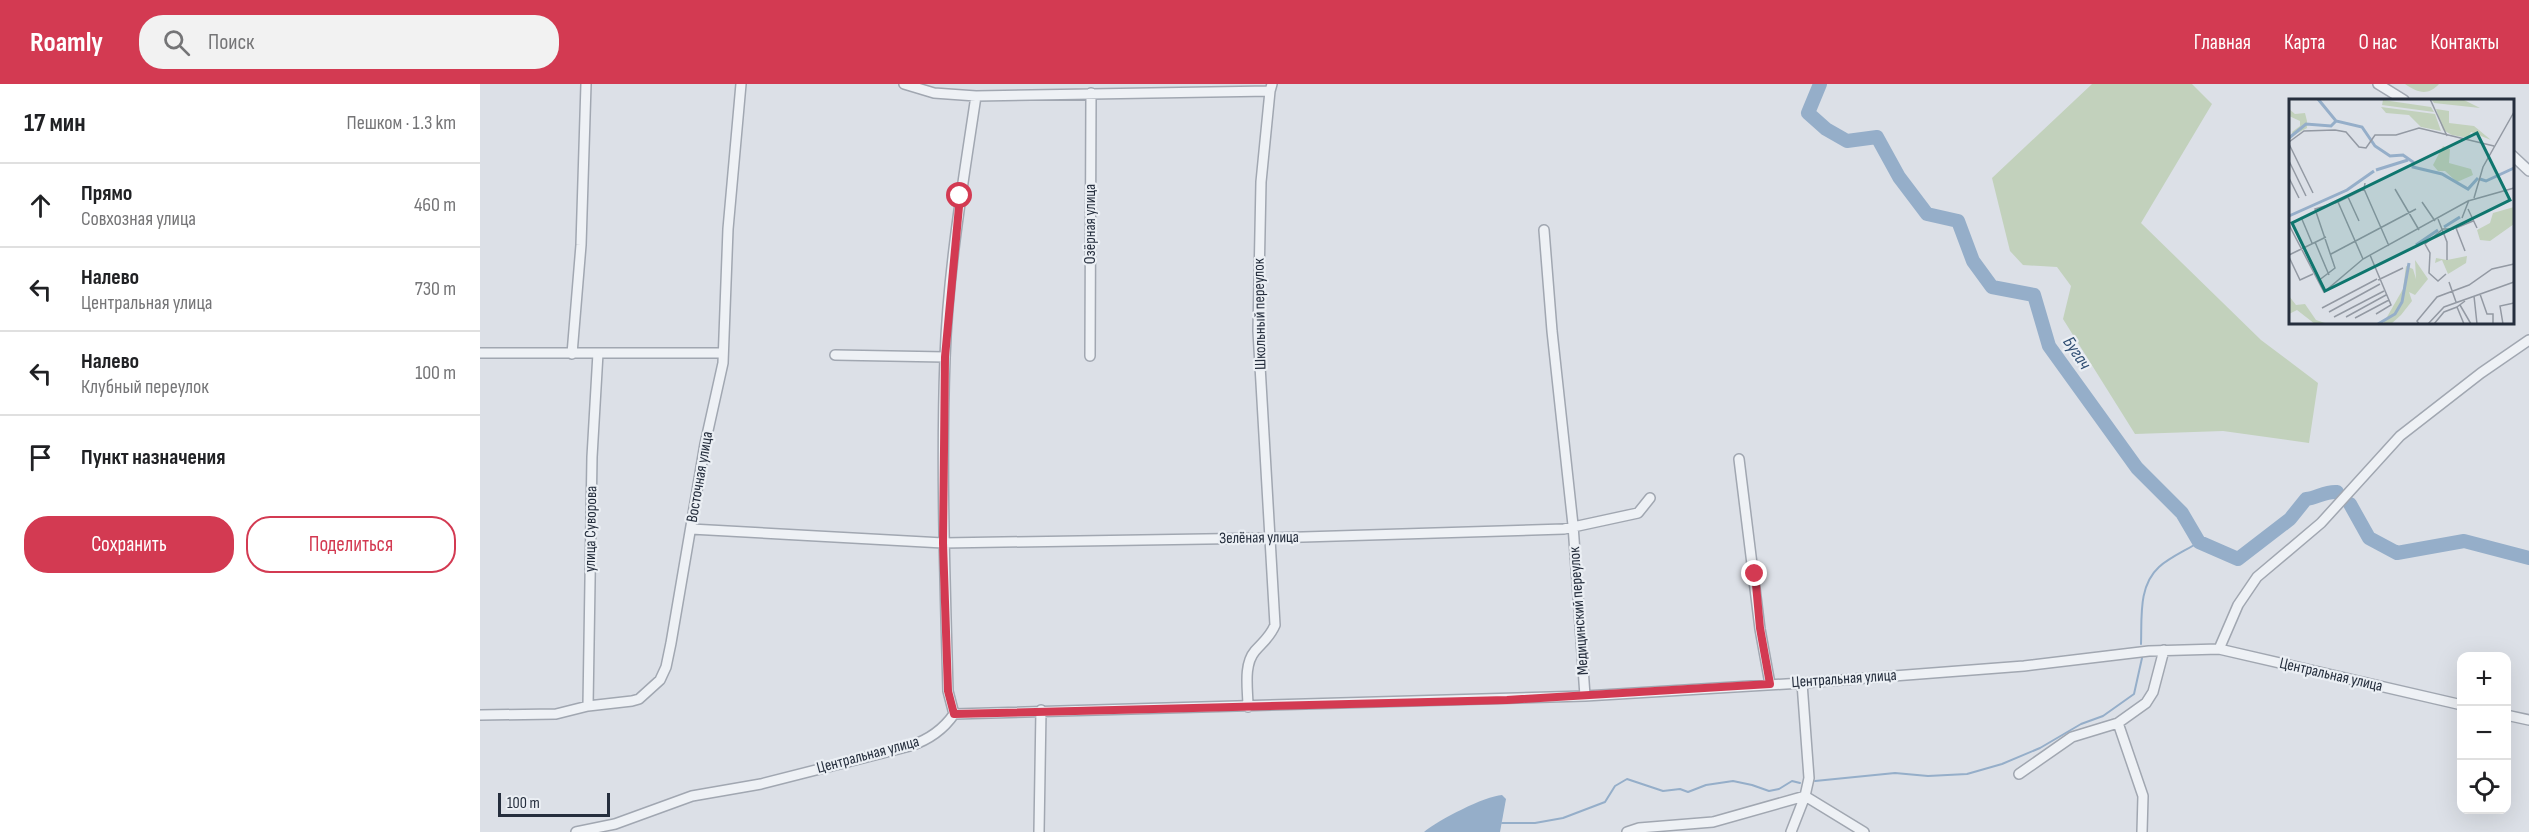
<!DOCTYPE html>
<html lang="ru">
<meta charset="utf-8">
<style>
body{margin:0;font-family:"Sofia Sans Condensed",sans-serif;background:#f2f2f2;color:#202124}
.controls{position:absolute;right:18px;bottom:18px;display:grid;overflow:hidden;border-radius:12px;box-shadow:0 6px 24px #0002}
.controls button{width:54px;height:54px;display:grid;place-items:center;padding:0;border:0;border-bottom:2px solid #e0e0e0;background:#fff;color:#202124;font:30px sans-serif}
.scale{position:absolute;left:18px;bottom:15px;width:112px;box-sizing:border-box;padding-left:6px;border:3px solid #252e3d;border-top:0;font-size:16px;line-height:21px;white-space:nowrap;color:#252e3d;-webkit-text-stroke:4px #ebeff4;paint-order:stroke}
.stop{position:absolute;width:18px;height:18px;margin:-14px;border:4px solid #d33a52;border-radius:50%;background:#fff}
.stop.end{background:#d33a52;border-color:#fff;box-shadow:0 2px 6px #0008}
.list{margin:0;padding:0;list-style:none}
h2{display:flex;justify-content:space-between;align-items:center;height:78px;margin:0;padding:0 24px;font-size:26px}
h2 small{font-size:20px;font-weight:400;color:#757577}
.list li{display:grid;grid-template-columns:39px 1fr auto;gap:18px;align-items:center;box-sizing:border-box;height:84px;padding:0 24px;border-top:2px solid #e0e0e0}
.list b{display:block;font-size:22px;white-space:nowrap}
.list p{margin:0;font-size:20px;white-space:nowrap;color:#757577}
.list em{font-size:20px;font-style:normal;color:#757577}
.actions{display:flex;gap:12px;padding:18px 24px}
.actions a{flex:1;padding:14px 0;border:2px solid #d33a52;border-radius:24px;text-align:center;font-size:21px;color:#d33a52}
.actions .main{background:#d33a52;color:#fff}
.icon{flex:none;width:33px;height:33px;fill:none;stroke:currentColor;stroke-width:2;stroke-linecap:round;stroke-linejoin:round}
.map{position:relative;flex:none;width:2049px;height:748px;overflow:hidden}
header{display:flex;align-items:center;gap:36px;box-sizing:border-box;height:84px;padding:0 30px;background:#d33a52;color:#fff}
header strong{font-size:28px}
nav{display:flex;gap:33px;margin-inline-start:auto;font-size:21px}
.search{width:420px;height:54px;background:#f2f2f2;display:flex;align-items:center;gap:15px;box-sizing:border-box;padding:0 21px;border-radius:24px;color:#757577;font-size:22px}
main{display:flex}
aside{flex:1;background:#fff}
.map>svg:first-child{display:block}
.green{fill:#c2d1bc}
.water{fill:#95aec9}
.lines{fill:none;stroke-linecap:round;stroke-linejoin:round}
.stream{stroke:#95aec9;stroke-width:2}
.river{stroke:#95aec9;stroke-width:14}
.minor-casing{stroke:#a1a7b1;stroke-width:12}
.minor{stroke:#eef1f5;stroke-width:9}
.route{stroke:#d33a52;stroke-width:8}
.labels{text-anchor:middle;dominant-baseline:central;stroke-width:4.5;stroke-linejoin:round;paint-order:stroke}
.street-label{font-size:16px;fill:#252e3d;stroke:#ebeff4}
.water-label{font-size:18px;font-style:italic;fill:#2e4d72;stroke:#ebeff4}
.inset-river{fill:none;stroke:#95aec9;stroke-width:3}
.inset-road{fill:none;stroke:#9399a3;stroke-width:1.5}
.view{fill:#0f766e;fill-opacity:0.15;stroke:#0f766e;stroke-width:3}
.inset-edge{fill:none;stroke:#252e3d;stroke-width:3}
</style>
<header>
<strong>Roamly</strong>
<div class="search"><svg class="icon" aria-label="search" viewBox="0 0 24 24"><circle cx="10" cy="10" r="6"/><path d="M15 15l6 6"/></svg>Поиск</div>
<nav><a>Главная</a><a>Карта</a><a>О нас</a><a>Контакты</a></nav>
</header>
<main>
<aside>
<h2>17 мин<small>Пешком · 1.3 km</small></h2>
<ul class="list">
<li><svg class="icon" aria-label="ahead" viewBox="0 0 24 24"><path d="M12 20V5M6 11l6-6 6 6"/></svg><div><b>Прямо</b><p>Совхозная улица</p></div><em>460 m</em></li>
<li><svg class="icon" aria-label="left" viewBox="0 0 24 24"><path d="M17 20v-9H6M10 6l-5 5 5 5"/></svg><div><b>Налево</b><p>Центральная улица</p></div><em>730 m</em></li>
<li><svg class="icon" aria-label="left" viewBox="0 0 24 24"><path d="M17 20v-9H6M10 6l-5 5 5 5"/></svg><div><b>Налево</b><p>Клубный переулок</p></div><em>100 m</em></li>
<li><svg class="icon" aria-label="arrive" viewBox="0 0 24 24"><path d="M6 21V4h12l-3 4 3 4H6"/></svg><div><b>Пункт назначения</b></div></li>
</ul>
<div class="actions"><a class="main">Сохранить</a><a>Поделиться</a></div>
</aside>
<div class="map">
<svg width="2049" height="748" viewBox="0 0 2049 748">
<rect width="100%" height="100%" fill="#dce0e7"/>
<path class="green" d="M1612,0H1712L1732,20L1661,139L1781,256L1838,299L1829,359L1743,347L1655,350L1583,235L1591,202L1577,183L1543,181L1530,167L1512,94Z
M1925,0H1959C1948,12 1938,9 1925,0Z"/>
<path class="water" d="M1022,711L1026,715L1020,748H944C958,736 1005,712 1022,711Z"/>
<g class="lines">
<path class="stream" d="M1661,560C1662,534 1658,502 1679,483C1690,473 1707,466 1719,458
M1335,697L1415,689L1448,692L1487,690L1522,680L1560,664L1601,640L1623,632L1654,610L1662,574
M1022,739H1055L1083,734L1125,718L1135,702L1147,695L1183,707L1200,705L1208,708L1226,701L1253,697L1272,701L1289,707L1299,705L1312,697L1320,699"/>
<path class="river" d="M1340,0L1328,29L1346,45L1367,57L1397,53L1419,93L1447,130L1478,137L1493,177L1512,203L1554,211L1569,262L1657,384L1702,429L1719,458L1758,475L1810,435L1826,415C1837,414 1845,407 1857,408
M1870,420L1889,454L1917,469L1984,457L2049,474"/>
<g class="minor-casing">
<path id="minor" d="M424,0L454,9L496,12L790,7L792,0
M1898,0L1924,16
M2032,71L2049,87
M1064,146L1072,247L1093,441L1105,612
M0,269H242
M92,270L101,161L106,0
M355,271L465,273
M610,272L611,9
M1259,375L1280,545L1290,600
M211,445L463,459L788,454L1084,445L1158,429L1170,414
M1739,565L1758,521L1777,493L1841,439L1920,352L2001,289L2049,256
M108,622L112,373L118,269
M768,623C768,606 763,581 775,567C783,558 790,553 795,541L778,247L781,98L790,7
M474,630L468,607C465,496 461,385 465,274C468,187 483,99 496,12
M0,631L76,630L108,622L152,617L159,615L180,596L186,583L191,559L225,360L243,279L248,145L261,0
M2026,631L2049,636
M1638,639L1663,712L1662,748
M1539,690L1592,653L1638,639L1666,619L1673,608L1684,566
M96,748L135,740L212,712L281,700L430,662C448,656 463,646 474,630L1105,612L1322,599L1544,582L1669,567L1739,565L1982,621
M559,748L561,626
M1147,748L1159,744L1233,738L1325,712L1384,748
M1311,748L1325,712L1329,694L1322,599"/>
</g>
<use href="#minor" class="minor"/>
</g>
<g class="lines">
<path class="route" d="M480,112L465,273L463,459L468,607L474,630L1027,616L1290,600L1280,544L1275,490"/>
</g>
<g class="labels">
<g class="street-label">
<text transform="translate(610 140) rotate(-90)">Озёрная улица</text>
<text transform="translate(780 230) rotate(-91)">Школьный переулок</text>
<text transform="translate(220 393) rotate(-80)">Восточная улица</text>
<text transform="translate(111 445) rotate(-89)">улица Суворова</text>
<text transform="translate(779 454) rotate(-1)">Зелёная улица</text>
<text transform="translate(1099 527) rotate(-94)">Медицинский переулок</text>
<text transform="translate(1851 591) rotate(13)">Центральная улица</text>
<text transform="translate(1364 595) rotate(-4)">Центральная улица</text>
<text transform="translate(388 671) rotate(-15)">Центральная улица</text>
</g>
<g class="water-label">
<text transform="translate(1597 269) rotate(56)">Бугач</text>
</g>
</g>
<g transform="translate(1809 15)">
<rect width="225" height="225" fill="#dce0e7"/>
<path d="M142,0H173L191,9L145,4ZM94,1L142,8L145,13L93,6ZM92,8L146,15L152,32L132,28L120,16L97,14ZM0,10L6,15L16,14L18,22V29L5,36L3,33L11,27V22L0,17ZM147,10L160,12V24L185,27L202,41L182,33L179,39L163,36L154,31ZM154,47L161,50L160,64L182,70L184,76L168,83L156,72H149L144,66ZM225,108V125L201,142L191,141L188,131L201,124L204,114ZM178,157L177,164L159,175L153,161L146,164L147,159L158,161ZM126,161L139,180L126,196L120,193L123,202L112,216L102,225H94L114,190L117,167L124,170L127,180ZM0,197L7,206L16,205L27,221L39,225H26L8,211L0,215Z" fill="#c2d1bc"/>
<path class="inset-river" d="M29,0L47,22L73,28L86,47L101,57L114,56L124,63V68L153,75L179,90L189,79M0,39L17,25L42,27L47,22M87,71L119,61M191,80L197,82L225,69M0,117L58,91L85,72M155,128L171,118M127,146L149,131M89,225L106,215L113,203L120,164"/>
<path class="inset-road" d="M141,0L158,37M0,43L15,32L46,31L57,33L70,48L77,49L86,36H107L130,29L205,47M0,45L24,94M0,62L17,97M0,79L10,99M75,90L100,147M106,90L130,131M59,98L70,122M185,99L194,68L225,13M49,103L74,160M133,103L146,122M179,110L188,129M12,118L23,144M173,119L180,101M149,120L158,143V161M0,126L35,193L74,160L179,102L225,89M26,143L40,176M176,152L167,129L184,122M42,155L127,110M0,156L37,138M81,156L102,206L87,215M0,158L11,181L24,175M157,175L149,182L140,174L141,154L136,145L154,130H165M89,181L114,169M29,182L46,169L26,110L49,103L75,90L76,84M160,183L167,203M191,195L198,215H204V225M185,197L188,225M171,206L182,225M33,209L88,180M40,213L91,185M45,218L95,192M57,218L97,196M66,219L100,201M130,225L128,222L148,198L180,186L203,170L225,165M139,225L155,208L225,183M145,225L155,213L168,208M175,225L168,208L176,202M214,225L211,207L225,204"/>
<path class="view" d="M188,34L221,101L36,192L3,124Z"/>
<rect width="225" height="225" class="inset-edge"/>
</g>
</svg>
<div class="controls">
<button>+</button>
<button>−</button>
<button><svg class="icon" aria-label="locate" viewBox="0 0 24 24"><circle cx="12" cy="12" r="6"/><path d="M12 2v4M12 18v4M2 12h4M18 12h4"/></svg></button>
</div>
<div class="scale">100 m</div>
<div class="stop" style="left:480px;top:112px"></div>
<div class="stop end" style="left:1275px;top:490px"></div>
</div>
</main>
